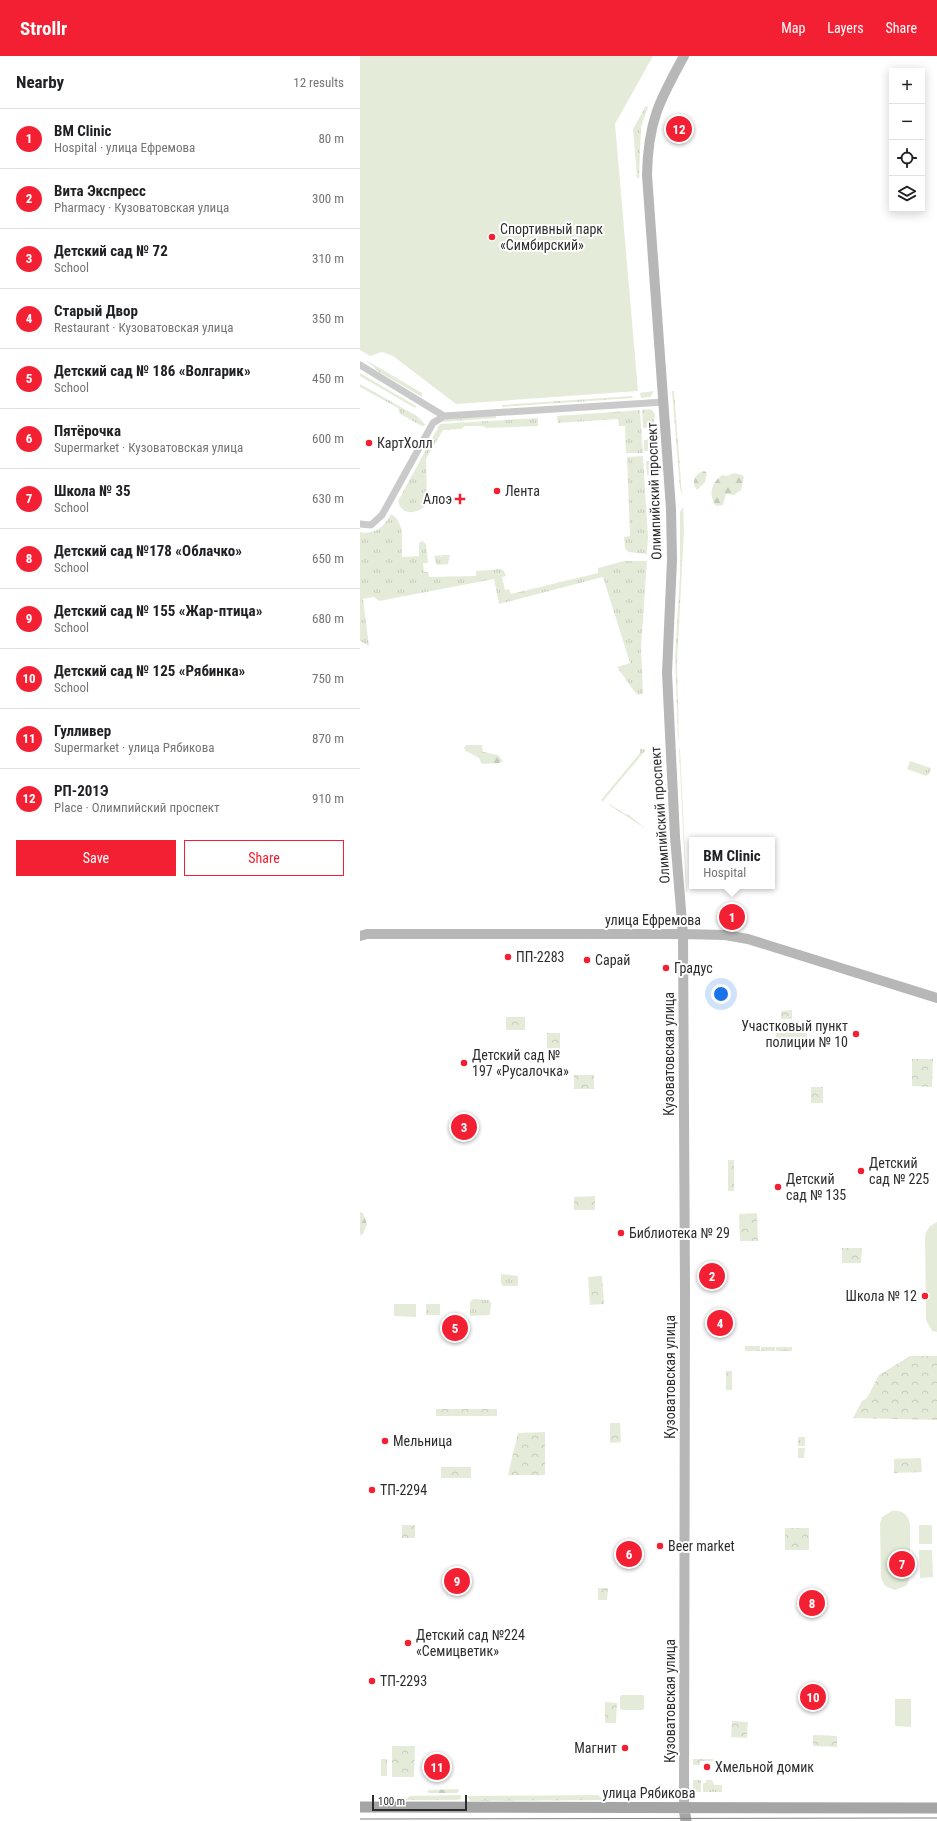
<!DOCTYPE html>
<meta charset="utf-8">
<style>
body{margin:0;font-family:"Roboto Condensed",sans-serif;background:#f2f2f2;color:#202124}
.controls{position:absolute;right:12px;top:12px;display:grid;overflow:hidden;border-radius:0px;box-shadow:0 2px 10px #0003}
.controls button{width:36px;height:36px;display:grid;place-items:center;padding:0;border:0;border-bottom:1px solid #e0e0e0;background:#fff;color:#202124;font:20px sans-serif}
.scale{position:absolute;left:12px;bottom:10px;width:95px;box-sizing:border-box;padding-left:4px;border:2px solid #2d2d2d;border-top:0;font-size:11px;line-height:14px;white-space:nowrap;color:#2d2d2d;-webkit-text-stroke:3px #fff;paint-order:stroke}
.you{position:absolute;left:361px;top:938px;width:14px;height:14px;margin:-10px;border:3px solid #fff;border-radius:50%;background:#1a73e8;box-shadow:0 0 0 6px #1a73e833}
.badge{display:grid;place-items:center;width:26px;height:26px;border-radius:50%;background:#f32033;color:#fff;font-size:13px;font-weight:700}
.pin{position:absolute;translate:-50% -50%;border:2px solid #fff;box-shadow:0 1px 4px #0006}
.popup{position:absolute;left:329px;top:781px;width:86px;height:52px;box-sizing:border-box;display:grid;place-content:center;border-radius:0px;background:#fff;filter:drop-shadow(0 1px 3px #0005);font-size:13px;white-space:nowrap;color:#757577}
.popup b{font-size:15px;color:#202124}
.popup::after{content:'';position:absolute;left:50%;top:100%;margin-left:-8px;border:8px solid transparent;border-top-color:#fff}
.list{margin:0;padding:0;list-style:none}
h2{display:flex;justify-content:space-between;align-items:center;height:52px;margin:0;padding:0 16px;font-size:17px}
h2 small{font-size:13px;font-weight:400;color:#757577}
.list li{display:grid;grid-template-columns:26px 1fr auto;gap:12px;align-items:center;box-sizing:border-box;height:60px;padding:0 16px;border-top:1px solid #e0e0e0}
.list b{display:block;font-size:15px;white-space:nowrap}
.list p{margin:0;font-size:13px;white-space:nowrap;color:#757577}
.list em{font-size:13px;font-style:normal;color:#757577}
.actions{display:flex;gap:8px;padding:12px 16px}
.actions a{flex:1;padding:9px 0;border:1px solid #f32033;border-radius:0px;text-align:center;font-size:14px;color:#f32033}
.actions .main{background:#f32033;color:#fff}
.icon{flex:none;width:22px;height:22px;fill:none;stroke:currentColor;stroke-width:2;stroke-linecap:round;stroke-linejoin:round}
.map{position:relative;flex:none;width:577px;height:1765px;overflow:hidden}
header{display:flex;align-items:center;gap:24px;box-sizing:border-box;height:56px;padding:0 20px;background:#f32033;color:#fff}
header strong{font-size:19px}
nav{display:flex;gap:22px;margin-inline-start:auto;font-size:14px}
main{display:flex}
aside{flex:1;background:#fff}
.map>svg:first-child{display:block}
.grass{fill:url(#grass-tufts)}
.forest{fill:url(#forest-firs)}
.park{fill:url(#park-crowns)}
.pitch{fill:#e4ecd9}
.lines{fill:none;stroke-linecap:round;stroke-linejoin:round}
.street{stroke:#cacaca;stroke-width:7}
.secondary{stroke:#b7b7b7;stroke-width:10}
.primary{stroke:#a5a5a5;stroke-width:11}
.tram{stroke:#828282;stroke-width:1}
.poi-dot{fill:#f32033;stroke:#fff;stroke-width:1.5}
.labels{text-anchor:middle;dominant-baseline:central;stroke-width:4;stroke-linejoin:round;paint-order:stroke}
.poi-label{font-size:14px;fill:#2d2d2d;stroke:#fff;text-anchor:start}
.street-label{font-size:14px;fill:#2d2d2d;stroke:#fff}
</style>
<header>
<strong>Strollr</strong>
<nav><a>Map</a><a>Layers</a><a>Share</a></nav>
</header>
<main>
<aside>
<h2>Nearby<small>12 results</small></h2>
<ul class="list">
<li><span class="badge">1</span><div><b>BM Clinic</b><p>Hospital · улица Ефремова</p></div><em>80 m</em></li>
<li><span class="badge">2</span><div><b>Вита Экспресс</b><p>Pharmacy · Кузоватовская улица</p></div><em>300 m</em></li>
<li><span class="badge">3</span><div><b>Детский сад № 72</b><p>School</p></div><em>310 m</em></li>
<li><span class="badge">4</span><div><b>Старый Двор</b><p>Restaurant · Кузоватовская улица</p></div><em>350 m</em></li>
<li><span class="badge">5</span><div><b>Детский сад № 186 «Волгарик»</b><p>School</p></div><em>450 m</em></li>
<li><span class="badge">6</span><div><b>Пятёрочка</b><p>Supermarket · Кузоватовская улица</p></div><em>600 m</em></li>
<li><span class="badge">7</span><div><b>Школа № 35</b><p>School</p></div><em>630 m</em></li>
<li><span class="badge">8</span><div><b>Детский сад №178 «Облачко»</b><p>School</p></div><em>650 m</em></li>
<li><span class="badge">9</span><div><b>Детский сад № 155 «Жар-птица»</b><p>School</p></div><em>680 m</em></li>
<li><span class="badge">10</span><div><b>Детский сад № 125 «Рябинка»</b><p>School</p></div><em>750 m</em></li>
<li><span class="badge">11</span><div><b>Гулливер</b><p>Supermarket · улица Рябикова</p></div><em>870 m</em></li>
<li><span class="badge">12</span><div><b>РП-201Э</b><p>Place · Олимпийский проспект</p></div><em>910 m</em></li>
</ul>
<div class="actions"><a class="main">Save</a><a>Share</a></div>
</aside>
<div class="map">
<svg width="577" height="1765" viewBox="0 0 577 1765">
<defs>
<pattern id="grass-tufts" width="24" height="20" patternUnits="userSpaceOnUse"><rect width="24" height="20" fill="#e4ecd9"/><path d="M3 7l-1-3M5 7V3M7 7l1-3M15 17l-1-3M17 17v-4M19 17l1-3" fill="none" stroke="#c4cbbb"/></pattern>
<pattern id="forest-firs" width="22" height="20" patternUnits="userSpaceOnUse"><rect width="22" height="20" fill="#e4ecd9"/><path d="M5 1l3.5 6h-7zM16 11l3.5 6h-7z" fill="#c4cbbb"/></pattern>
<pattern id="park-crowns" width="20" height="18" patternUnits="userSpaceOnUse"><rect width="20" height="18" fill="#e4ecd9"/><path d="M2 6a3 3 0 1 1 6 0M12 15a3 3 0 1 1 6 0" fill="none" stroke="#c4cbbb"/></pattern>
</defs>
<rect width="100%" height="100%" fill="#fff"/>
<path class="grass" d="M286,50L288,51L281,71L279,122H277L273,73Z
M6,304L62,337V341L19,316Z
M0,317L56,350L55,352L0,320Z
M0,328L57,360L66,369L62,370L40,358L38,352L0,331Z
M294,335L290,341L281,342L280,337Z
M312,335H314L322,439L320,432Z
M272,340L273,342L142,351V349Z
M289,353L292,354L295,358L293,371L283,372L282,354Z
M280,354L283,397H266L265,370H259L258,363L198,367L197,360Z
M136,359V362L81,366L86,363Z
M178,362V370L127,372L122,370H105L101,373L83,374L66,403L67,448C58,458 42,461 38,445L80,368Z
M290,383L291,394L284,395V384Z
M283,400L288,481L287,498L268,496L265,492L264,481L270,480L267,401Z
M296,405L300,418L287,419L286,405Z
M323,451L324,474L317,607L319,685L318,681L315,601L320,520V456Z
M31,458C46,466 41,486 42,501L59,500V487L62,485L66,488L68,507H63L64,516H68L69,521L116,520V515L141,513L144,515L146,520L142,521L145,534L149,533L151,538L238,517V512L264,505H287L281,592L283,638L278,639L274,635L257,611L270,607L243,521L139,548L134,523L19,545L14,541L3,543L9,590L0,585V476C15,479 24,471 31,458Z
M81,499V502L82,499H90L88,508L78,509L76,508L74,500Z
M280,693H285V695L243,745L241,744L280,697Z
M319,693H320L327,837L326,834Z
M550,705L571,712L569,718L566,720L547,713Z
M249,748L267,759L268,758L286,773L249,749Z
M141,1218L158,1220V1230H143L141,1227Z
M113,1243L129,1244L131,1247L130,1259L110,1260V1246Z
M66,1248H80V1259H66Z
M385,1290H400V1295H385Z
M401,1291H415V1295H401Z
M416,1291H432V1295H416Z
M438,1381H445V1390H438Z
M438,1392H445L444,1402H438Z
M21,1703H27V1720H21Z
M333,1703H353V1705H340V1709H333Z
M333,1724H341V1736H333Z
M346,1724H352L354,1729H362V1736H343V1727H346Z
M101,1739V1743L97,1744H45L50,1740Z
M238,1739L242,1742V1744L110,1745L107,1740Z"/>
<path class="forest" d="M344,415L347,417L345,426L337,434L334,429C334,422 336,417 344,415Z
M374,417L382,419L384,421L381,434L374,439L366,438L363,449L356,450C348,439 351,427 362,419L367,420Z
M107,689H122L123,696L138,699L143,705L139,707L122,708L119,702L106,695L104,691Z
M0,1156L3,1157L7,1168L3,1178L0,1179Z
M98,1733L99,1735L97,1737H69L67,1735L69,1734Z"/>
<path class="park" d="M432,954V963H421V955Z
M146,961H165V974H146Z
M187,977H200V997H187Z
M552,1003H573L572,1031L552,1030Z
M214,1019H234V1033H214Z
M451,1031H463V1047H451Z
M368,1104H374V1135H368Z
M235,1140V1154H214V1141Z
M397,1157L398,1185H380L379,1158Z
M482,1192H502L501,1207H482Z
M242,1220L244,1248L230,1249L228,1221Z
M550,1300H577V1390V1364L493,1362L502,1345L507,1342L519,1319Z
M366,1315H372V1334H366Z
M76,1353H137V1360H76Z
M250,1367H260L261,1386L250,1387Z
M185,1376V1419H148L158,1377Z
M561,1402L562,1416L534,1417V1403Z
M81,1411H111V1422H81Z
M42,1469H55V1482H42Z
M425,1472H449V1494H425Z
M238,1532H248L247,1544H238Z
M245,1646L257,1647L256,1667H245Z
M372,1665L388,1666L387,1682L371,1681Z
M453,1679L477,1680V1691L453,1690Z
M32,1690H55L54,1721H32Z"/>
<path class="pitch" d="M0,0H293L255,68L278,335L96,348L33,300L22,296L10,300L0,294Z
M416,974L447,975L446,987H416Z
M577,1166V1276L572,1275L566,1264L565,1178L570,1170Z
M34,1248H56V1261L34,1260Z
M532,1455C542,1454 548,1458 550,1468V1517L549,1524L546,1530L535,1534L525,1530L521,1522L520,1468L522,1461Z
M559,1469H572V1488H559Z
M559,1494H572L573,1521L560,1522Z
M261,1639H283L284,1640V1652L283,1654H262L260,1652V1641Z
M535,1643H551V1671L535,1670Z"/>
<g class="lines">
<path class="street" d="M0,309L84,360
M0,468L11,469L22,459L73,367L84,360L304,346"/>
<path class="secondary" d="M324,0C299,45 288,66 287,119L311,453L312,503L307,617L315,781L323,878L325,1235L324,1752
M0,880L7,878H323L365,879L388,883L577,942"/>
<path class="primary" d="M0,1751L577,1752
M324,1752L326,1765"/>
<path class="tram" d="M0,1763L577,1762"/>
</g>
<g class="poi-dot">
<circle cx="132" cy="181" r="4"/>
<circle cx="9" cy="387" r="4"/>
<circle cx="137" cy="435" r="4"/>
<path d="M98 437h4v4h4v4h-4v4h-4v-4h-4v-4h4z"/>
<circle cx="148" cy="901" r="4"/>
<circle cx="227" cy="904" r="4"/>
<circle cx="306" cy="912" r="4"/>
<circle cx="496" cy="978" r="4"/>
<circle cx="104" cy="1007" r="4"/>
<circle cx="501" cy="1115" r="4"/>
<circle cx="418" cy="1131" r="4"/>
<circle cx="261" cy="1177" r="4"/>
<circle cx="565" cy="1240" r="4"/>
<circle cx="25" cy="1385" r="4"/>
<circle cx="12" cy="1434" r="4"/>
<circle cx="300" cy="1490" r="4"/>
<circle cx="48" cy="1587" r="4"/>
<circle cx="12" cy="1625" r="4"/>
<circle cx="265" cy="1692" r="4"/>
<circle cx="347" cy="1711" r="4"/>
</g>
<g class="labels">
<g class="poi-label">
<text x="140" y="173">Спортивный парк<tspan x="140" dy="16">«Симбирский»</tspan></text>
<text x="17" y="387">КартХолл</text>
<text x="145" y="435">Лента</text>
<text x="92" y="443" text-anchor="end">Алоэ</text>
<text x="156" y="901">ПП-2283</text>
<text x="235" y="904">Сарай</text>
<text x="314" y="912">Градус</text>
<text x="488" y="970" text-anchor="end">Участковый пункт<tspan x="488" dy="16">полиции № 10</tspan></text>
<text x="112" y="999">Детский сад №<tspan x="112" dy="16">197 «Русалочка»</tspan></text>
<text x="509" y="1107">Детский<tspan x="509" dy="16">сад № 225</tspan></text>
<text x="426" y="1123">Детский<tspan x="426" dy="16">сад № 135</tspan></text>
<text x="269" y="1177">Библиотека № 29</text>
<text x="557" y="1240" text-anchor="end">Школа № 12</text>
<text x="33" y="1385">Мельница</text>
<text x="20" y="1434">ТП-2294</text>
<text x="308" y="1490">Beer market</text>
<text x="56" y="1579">Детский сад №224<tspan x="56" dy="16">«Семицветик»</tspan></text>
<text x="20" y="1625">ТП-2293</text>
<text x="257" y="1692" text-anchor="end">Магнит</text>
<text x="355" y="1711">Хмельной домик</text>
</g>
<g class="street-label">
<text transform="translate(294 435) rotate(-92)">Олимпийский проспект</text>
<text transform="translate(300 759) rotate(-94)">Олимпийский проспект</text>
<text x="293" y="864">улица Ефремова</text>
<text transform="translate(309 998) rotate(-90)">Кузоватовская улица</text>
<text transform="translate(310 1321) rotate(-90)">Кузоватовская улица</text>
<text transform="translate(310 1645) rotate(-90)">Кузоватовская улица</text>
<text x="289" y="1737">улица Рябикова</text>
</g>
</g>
</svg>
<div class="controls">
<button>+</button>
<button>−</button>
<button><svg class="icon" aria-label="locate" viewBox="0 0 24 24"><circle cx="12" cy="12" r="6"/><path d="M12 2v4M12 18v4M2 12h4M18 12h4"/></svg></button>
<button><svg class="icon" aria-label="layers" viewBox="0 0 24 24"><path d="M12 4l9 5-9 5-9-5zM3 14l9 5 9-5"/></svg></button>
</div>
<div class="scale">100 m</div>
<div class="you"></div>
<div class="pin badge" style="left:372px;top:861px">1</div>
<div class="popup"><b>BM Clinic</b>Hospital</div>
<div class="pin badge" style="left:352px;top:1220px">2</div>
<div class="pin badge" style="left:104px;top:1071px">3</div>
<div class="pin badge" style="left:360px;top:1267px">4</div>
<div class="pin badge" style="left:95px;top:1272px">5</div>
<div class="pin badge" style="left:269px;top:1498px">6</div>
<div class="pin badge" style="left:542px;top:1508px">7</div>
<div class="pin badge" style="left:452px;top:1547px">8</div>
<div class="pin badge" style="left:97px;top:1525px">9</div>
<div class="pin badge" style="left:453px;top:1641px">10</div>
<div class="pin badge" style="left:77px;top:1711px">11</div>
<div class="pin badge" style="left:319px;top:73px">12</div>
</div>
</main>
